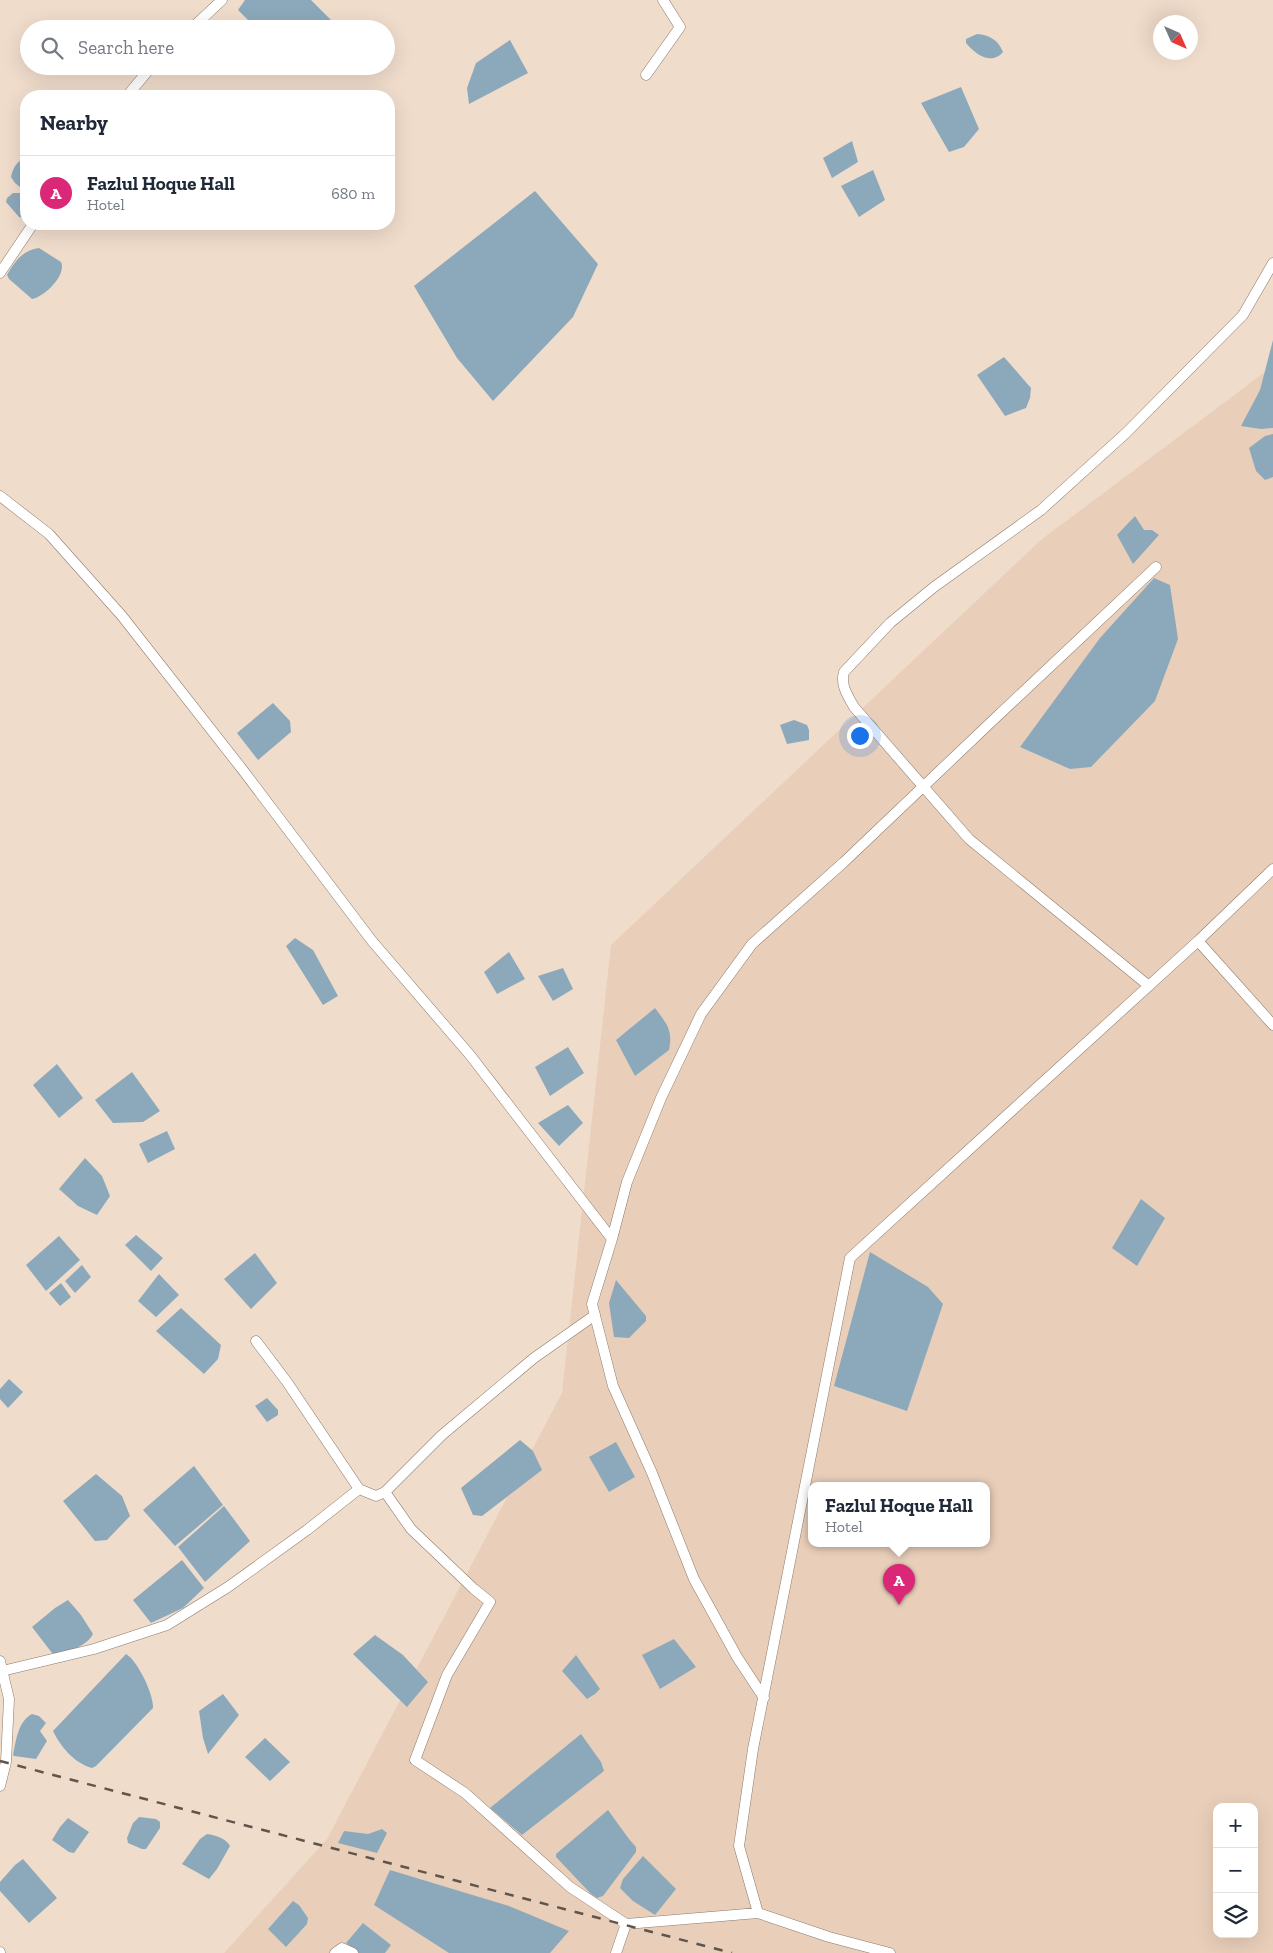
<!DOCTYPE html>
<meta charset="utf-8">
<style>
body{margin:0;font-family:"Zilla Slab",serif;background:#f2f2f3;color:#1f2937}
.controls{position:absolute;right:15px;bottom:15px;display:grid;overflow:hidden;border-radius:10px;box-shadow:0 5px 20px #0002}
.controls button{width:45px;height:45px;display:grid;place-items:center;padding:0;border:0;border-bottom:1px solid #e0e1e3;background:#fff;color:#1f2937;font:25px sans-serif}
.compass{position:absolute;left:1153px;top:15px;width:45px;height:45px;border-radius:50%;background:#fff;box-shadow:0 5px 20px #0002;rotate:135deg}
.you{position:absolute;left:859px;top:735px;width:18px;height:18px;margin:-12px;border:4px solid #fff;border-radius:50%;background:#1a73e8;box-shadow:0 0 0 8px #1a73e833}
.badge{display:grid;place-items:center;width:32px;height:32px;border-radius:50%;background:#db2777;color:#fff;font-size:16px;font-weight:700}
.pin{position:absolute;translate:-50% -41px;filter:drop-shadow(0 1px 2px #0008)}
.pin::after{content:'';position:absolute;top:26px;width:18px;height:15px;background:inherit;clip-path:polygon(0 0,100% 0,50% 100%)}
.popup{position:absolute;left:808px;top:1482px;width:182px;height:65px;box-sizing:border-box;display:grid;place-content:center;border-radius:10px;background:#fff;filter:drop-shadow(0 1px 4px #0005);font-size:16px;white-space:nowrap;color:#747a83}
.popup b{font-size:19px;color:#1f2937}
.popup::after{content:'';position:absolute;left:50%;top:100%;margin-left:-10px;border:10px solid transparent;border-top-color:#fff}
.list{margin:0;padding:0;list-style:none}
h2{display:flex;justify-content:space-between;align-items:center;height:65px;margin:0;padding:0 20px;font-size:21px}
h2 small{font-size:16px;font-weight:400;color:#747a83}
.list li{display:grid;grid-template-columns:32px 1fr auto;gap:15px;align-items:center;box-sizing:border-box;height:75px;padding:0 20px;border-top:1px solid #e0e1e3}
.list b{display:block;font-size:19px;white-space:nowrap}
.list p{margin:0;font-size:16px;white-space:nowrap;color:#747a83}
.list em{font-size:16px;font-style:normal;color:#747a83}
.icon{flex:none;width:28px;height:28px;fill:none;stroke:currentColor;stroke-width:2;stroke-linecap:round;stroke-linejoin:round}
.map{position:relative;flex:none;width:1273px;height:1953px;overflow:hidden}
.search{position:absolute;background:#fff;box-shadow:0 5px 20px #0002;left:20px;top:20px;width:375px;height:55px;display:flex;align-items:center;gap:12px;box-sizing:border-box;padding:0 18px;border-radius:28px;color:#747a83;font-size:19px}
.panel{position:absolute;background:#fff;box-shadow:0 5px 20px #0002;left:20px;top:90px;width:375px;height:140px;border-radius:20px}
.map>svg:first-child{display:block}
.built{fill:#e9cfba;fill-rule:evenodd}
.water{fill:#8ca9bb}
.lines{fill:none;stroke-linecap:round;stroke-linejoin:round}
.minor-casing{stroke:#8b796a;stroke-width:11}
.minor{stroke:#fff;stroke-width:10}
.rail{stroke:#60554c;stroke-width:2.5;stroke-dasharray:9 9;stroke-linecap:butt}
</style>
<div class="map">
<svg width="1273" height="1953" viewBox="0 0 1273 1953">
<rect width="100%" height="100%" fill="#f0dccb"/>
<path class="built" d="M1273,366V1953H224L327,1839L562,1393L611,945L1042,539ZM812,1486H986V1544H812ZM1217,1807H1254V1934H1217Z"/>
<path class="water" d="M245,0H311L332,21L337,29H257L238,10Z
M977,34C990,35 998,40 1003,52C991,66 975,54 966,43V39Z
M510,40L528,73L469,104L467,88L476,63Z
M961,87L979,129L964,147L949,152L921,103Z
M852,141L858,162L832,178L823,158Z
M24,158H26V192L15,183L11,177C13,168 16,163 24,158Z
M873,170L885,200L859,217L841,186Z
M535,191L598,264L573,317L493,401L457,358L414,286Z
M13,193H20L26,198V219L19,217L6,202L7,198Z
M39,248L61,262C67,275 44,297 32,299L9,279L7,275C14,262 23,250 39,248Z
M1273,340V428L1261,429L1241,426L1260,390Z
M1004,357L1031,388L1030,398L1026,408L1005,416L977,375Z
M1273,434V477L1265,480L1256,471L1249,448L1265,436Z
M1135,516L1144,530H1152L1159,535L1133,564L1117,535Z
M1154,578L1170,585L1178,639L1155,701L1091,767L1070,769L1020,747L1100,638Z
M273,703L290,721L291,732L258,760L237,733Z
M794,720L807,725L809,730V740L787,744L780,725Z
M295,938L313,950L338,996L323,1005L286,946Z
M509,952L525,979L497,994L484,972Z
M563,968L573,989L553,1001L538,976Z
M655,1008C667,1024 673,1030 669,1050L635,1076L616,1040Z
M568,1047L584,1073L550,1096L535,1067Z
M57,1064L83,1098L59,1118L33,1085Z
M132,1072L160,1111L143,1122L113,1123L95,1100Z
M568,1105L583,1123L559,1146L538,1123Z
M167,1131L175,1149L148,1163L139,1144Z
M85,1158L102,1176L110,1196L97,1215L78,1206L59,1189Z
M1141,1199L1165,1218L1137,1266L1112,1248Z
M136,1235L163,1258L151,1271L125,1245Z
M59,1236L80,1260L46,1291L26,1265Z
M870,1252L928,1287L943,1304L907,1411L834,1386Z
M255,1253L277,1283L251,1309L224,1279Z
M82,1265L91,1277L75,1293L65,1281Z
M159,1274L179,1295L156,1317L138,1301Z
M616,1280L646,1316V1321L629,1338L614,1337L609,1303Z
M61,1283L71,1297L60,1306L49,1293Z
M181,1308L221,1345L218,1359L204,1374L156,1331Z
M9,1379L23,1392L8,1408L0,1399V1389Z
M267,1398L278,1410V1415L267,1422L255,1406Z
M520,1440L533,1451L542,1470L482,1516L473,1515L461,1488Z
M616,1442L635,1477L609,1492L589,1457Z
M194,1466L223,1505L175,1546L143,1510Z
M96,1474L122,1496L130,1516L107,1540L95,1541L63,1501Z
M224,1506L250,1541L205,1582L178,1547Z
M182,1560L204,1588L183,1608L151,1623L133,1600Z
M68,1600L81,1615L93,1634C87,1646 65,1655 52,1653L32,1627L55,1608Z
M375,1635L403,1655L428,1682L407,1707L353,1654Z
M674,1639L696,1667L660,1689L642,1655Z
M126,1654C137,1660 154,1694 153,1708L96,1766L92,1768C74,1763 61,1747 53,1731Z
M576,1655L600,1689L595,1694L587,1699L562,1671Z
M223,1694L239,1715L208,1754L203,1738L199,1711Z
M32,1714L39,1716L46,1723L40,1731L47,1741L36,1759L14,1756L13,1755C16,1741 18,1721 32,1714Z
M581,1734L601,1762L604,1771L522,1835L490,1808Z
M265,1738L290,1762L270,1781L245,1757Z
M608,1810L629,1839L636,1847V1852L603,1896L597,1898L591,1894L556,1857V1854Z
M139,1817L156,1819L160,1822V1828L146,1849H142L128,1843L127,1838L133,1823Z
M68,1818L89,1832L74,1853L69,1852L52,1840L60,1827Z
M382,1829L387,1833L377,1853L338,1843L344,1831L368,1834Z
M207,1834C215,1835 226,1838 230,1846L217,1869L209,1879L182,1864L200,1839Z
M643,1856L676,1889L655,1915L633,1901L620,1888L623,1879Z
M23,1859L57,1898L29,1923L0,1891V1882L15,1865Z
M390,1870L509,1906L569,1931L550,1953H449L374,1905Z
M293,1901L299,1905L308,1918L307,1924L286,1947L268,1929Z
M363,1923L391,1945L385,1953H359L346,1943Z"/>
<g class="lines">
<g class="minor-casing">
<path id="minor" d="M191,29L222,0
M646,75L680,27L663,0
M127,96L152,66
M0,273L33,224
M0,496L49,534L122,616L242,769L372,941L470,1055L612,1239L592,1304L613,1386L652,1473L694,1579L737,1657L764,1698
M1198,941L1273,1025
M1149,986L969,839L854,707C848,696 840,685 844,672L890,623L934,587L1041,510L1126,433L1243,315L1273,263
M612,1239L627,1182L661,1098L701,1014L752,944L844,862L989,724L1156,567
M256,1341L287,1382L359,1489L376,1496L385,1492L411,1529L474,1589L490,1602L447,1675L415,1760L465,1793L570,1887L626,1924
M385,1492L442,1435L534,1358L595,1315
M0,1661L9,1699L6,1762L0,1786
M2,1671L94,1649L167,1625L228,1587L307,1530L359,1489
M0,1952V1953
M335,1953L342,1948L353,1953
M616,1953L626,1924L758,1913
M890,1953L829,1937L758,1913L739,1846L753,1749L850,1258L1198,941L1273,869"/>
</g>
<use href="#minor" class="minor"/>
<path class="rail" d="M0,1761L732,1953"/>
</g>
</svg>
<div class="controls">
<button>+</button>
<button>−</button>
<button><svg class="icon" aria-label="layers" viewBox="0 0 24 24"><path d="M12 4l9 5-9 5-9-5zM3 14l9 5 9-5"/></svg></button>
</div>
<svg class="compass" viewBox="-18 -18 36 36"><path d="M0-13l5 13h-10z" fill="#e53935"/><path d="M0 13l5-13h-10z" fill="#747a83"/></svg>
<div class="you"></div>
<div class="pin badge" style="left:899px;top:1605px">A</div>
<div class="popup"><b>Fazlul Hoque Hall</b>Hotel</div>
<div class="search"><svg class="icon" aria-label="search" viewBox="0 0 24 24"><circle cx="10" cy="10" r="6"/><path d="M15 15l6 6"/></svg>Search here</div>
<section class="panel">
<h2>Nearby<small></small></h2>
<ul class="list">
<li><span class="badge">A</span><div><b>Fazlul Hoque Hall</b><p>Hotel</p></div><em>680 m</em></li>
</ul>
</section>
</div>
